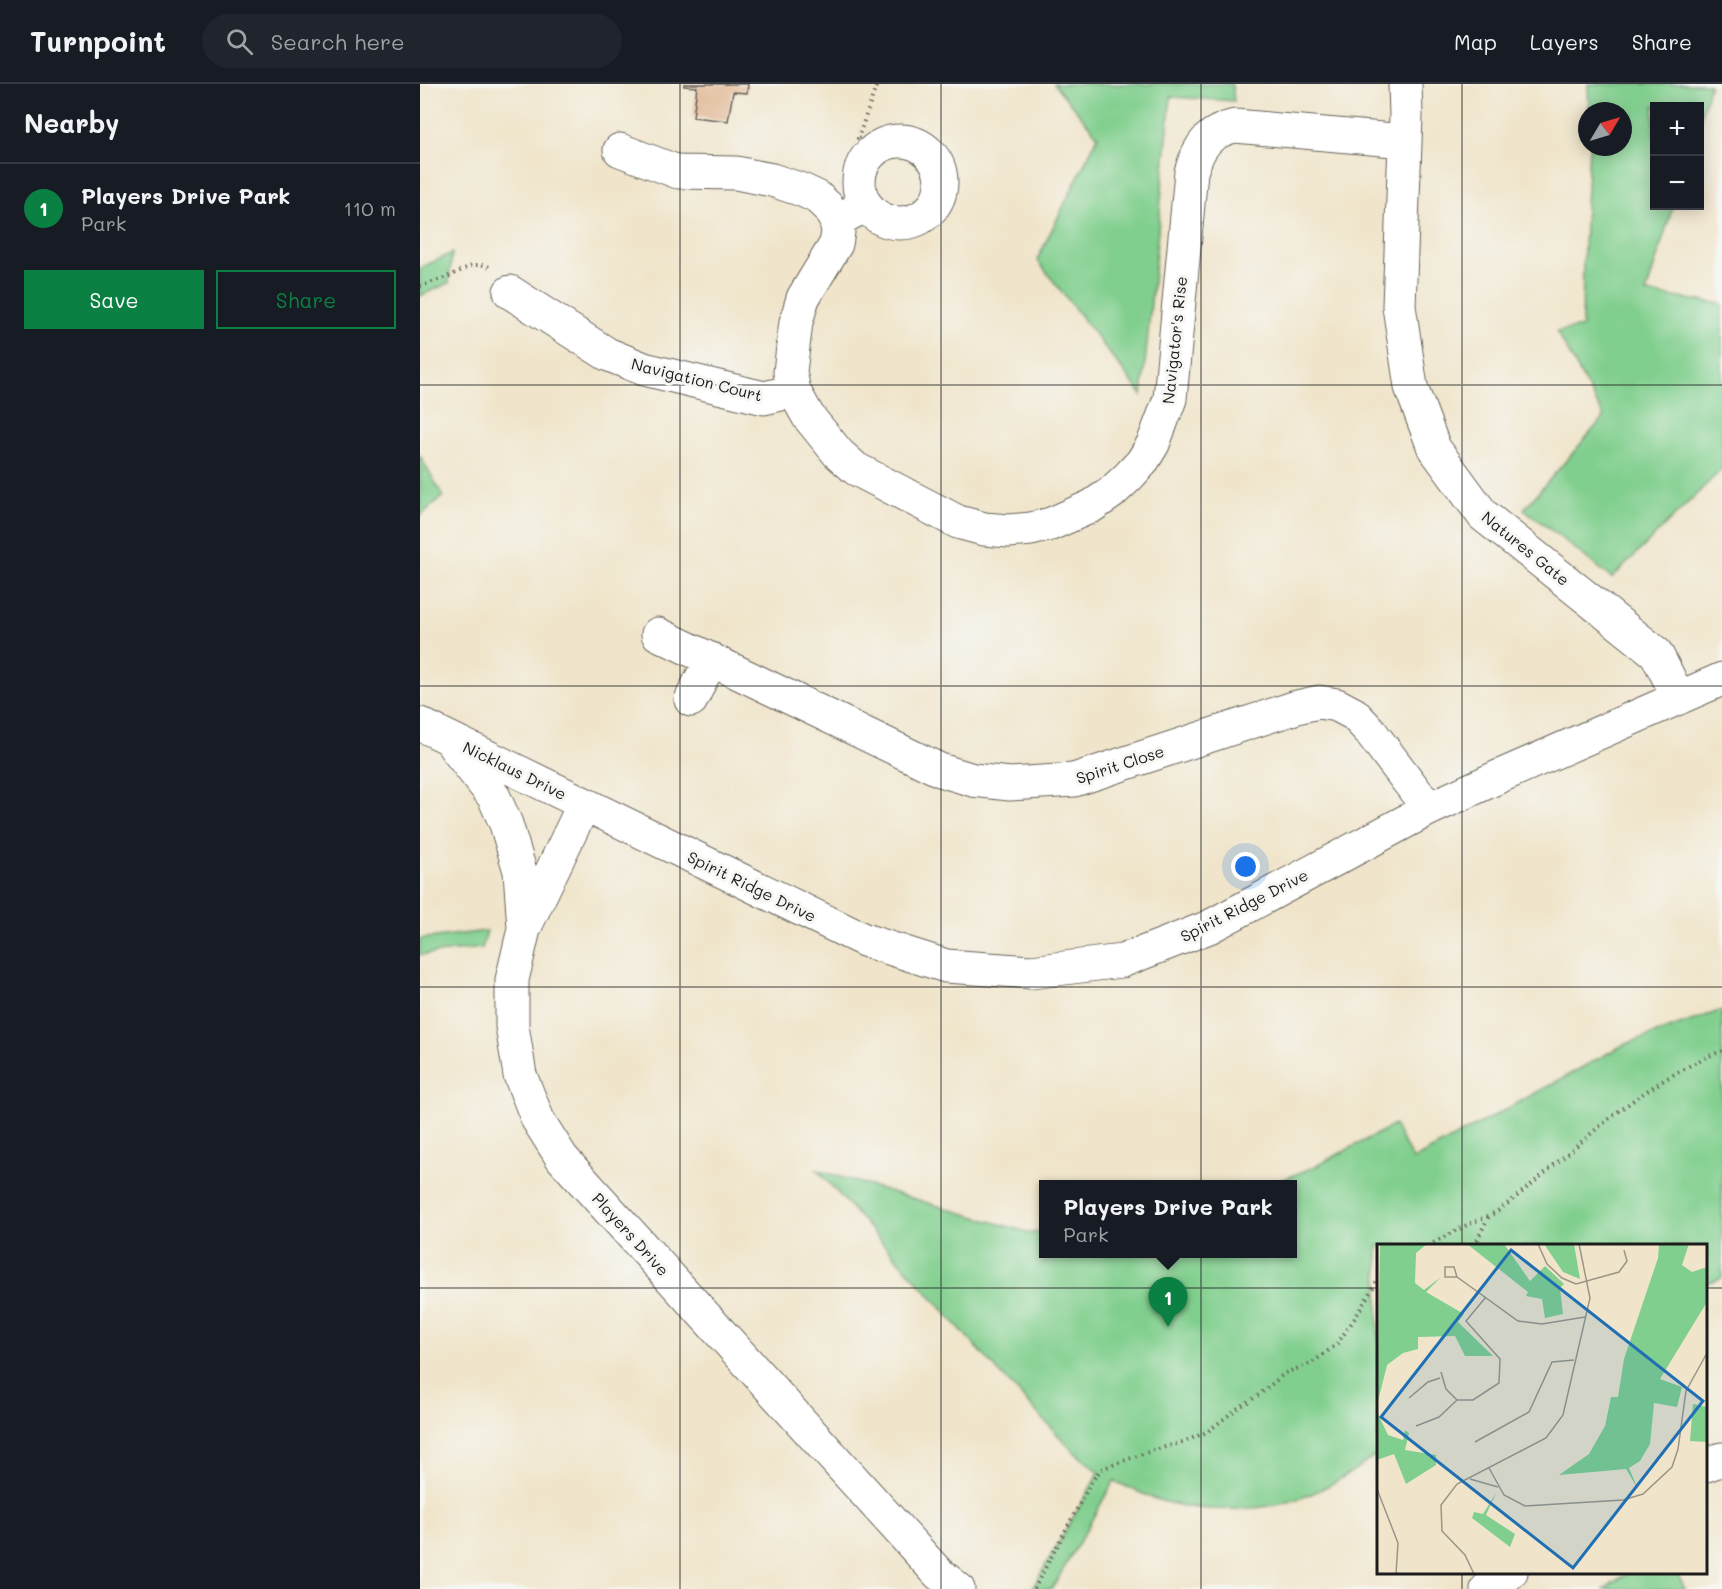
<!DOCTYPE html>
<meta charset="utf-8">
<style>
body{margin:0;font-family:Mali,sans-serif;background:#20242c;color:#f1f3f6}
.controls{position:absolute;right:18px;top:18px;display:grid;overflow:hidden;border-radius:0px;box-shadow:0 3px 15px #0003}
.controls button{width:54px;height:54px;display:grid;place-items:center;padding:0;border:0;border-bottom:2px solid #363941;background:#171b24;color:#f1f3f6;font:30px sans-serif}
.compass{position:absolute;left:1158px;top:18px;width:54px;height:54px;border-radius:50%;background:#171b24;box-shadow:0 3px 15px #0003;rotate:52deg}
.you{position:absolute;left:826px;top:783px;width:21px;height:21px;margin:-15px;border:4px solid #fff;border-radius:50%;background:#1a73e8;box-shadow:0 0 0 9px #1a73e833}
.badge{display:grid;place-items:center;width:39px;height:39px;border-radius:50%;background:#0b8043;color:#fff;font-size:20px;font-weight:700}
.pin{position:absolute;translate:-50% -50px;filter:drop-shadow(0 2px 3px #0008)}
.pin::after{content:'';position:absolute;top:32px;width:21px;height:18px;background:inherit;clip-path:polygon(0 0,100% 0,50% 100%)}
.popup{position:absolute;left:619px;top:1096px;width:258px;height:78px;box-sizing:border-box;display:grid;place-content:center;border-radius:0px;background:#171b24;filter:drop-shadow(0 2px 4px #0005);font-size:20px;white-space:nowrap;color:#9ea1a6}
.popup b{font-size:22px;color:#f1f3f6}
.popup::after{content:'';position:absolute;left:50%;top:100%;margin-left:-12px;border:12px solid transparent;border-top-color:#171b24}
.list{margin:0;padding:0;list-style:none}
h2{display:flex;justify-content:space-between;align-items:center;height:78px;margin:0;padding:0 24px;font-size:26px}
h2 small{font-size:20px;font-weight:400;color:#9ea1a6}
.list li{display:grid;grid-template-columns:39px 1fr auto;gap:18px;align-items:center;box-sizing:border-box;height:90px;padding:0 24px;border-top:2px solid #363941}
.list b{display:block;font-size:22px;white-space:nowrap}
.list p{margin:0;font-size:20px;white-space:nowrap;color:#9ea1a6}
.list em{font-size:20px;font-style:normal;color:#9ea1a6}
.actions{display:flex;gap:12px;padding:18px 24px}
.actions a{flex:1;padding:14px 0;border:2px solid #0b8043;border-radius:0px;text-align:center;font-size:21px;color:#0b8043}
.actions .main{background:#0b8043;color:#fff}
.icon{flex:none;width:33px;height:33px;fill:none;stroke:currentColor;stroke-width:2;stroke-linecap:round;stroke-linejoin:round}
.map{position:relative;flex:none;width:1302px;height:1505px;overflow:hidden}
header{display:flex;align-items:center;gap:36px;box-sizing:border-box;height:84px;padding:0 30px;background:#171b24;border-bottom:2px solid #363941}
header strong{font-size:28px}
nav{display:flex;gap:33px;margin-inline-start:auto;font-size:21px}
.search{width:420px;height:54px;background:#20242c;display:flex;align-items:center;gap:15px;box-sizing:border-box;padding:0 21px;border-radius:33px;color:#9ea1a6;font-size:22px}
main{display:flex}
aside{flex:1;background:#171b24}
.map>svg:first-child{display:block}
.green{fill:#81cf8e;stroke:#4e7655;stroke-width:1.5}
.building{fill:#dfb38d}
.lines{fill:none;stroke-linecap:round;stroke-linejoin:round}
.minor-casing{stroke:#666259;stroke-width:35}
.path{stroke:#666259;stroke-width:4;stroke-dasharray:1.5 4.5;stroke-linecap:butt}
.minor{stroke:#fff;stroke-width:33}
.grid{fill:none;stroke:#1c1c1c;stroke-width:1.5;stroke-opacity:0.55}
.labels{text-anchor:middle;dominant-baseline:central;stroke-width:6;stroke-linejoin:round;paint-order:stroke}
.street-label{font-size:16px;fill:#1c1c1c;stroke:#f6f6f2}
.inset-road{fill:none;stroke:#9b9585;stroke-width:1.5}
.view{fill:#1f6fb2;fill-opacity:0.15;stroke:#1f6fb2;stroke-width:3}
.inset-edge{fill:none;stroke:#1c1c1c;stroke-width:3}
</style>
<header>
<strong>Turnpoint</strong>
<div class="search"><svg class="icon" aria-label="search" viewBox="0 0 24 24"><circle cx="10" cy="10" r="6"/><path d="M15 15l6 6"/></svg>Search here</div>
<nav><a>Map</a><a>Layers</a><a>Share</a></nav>
</header>
<main>
<aside>
<h2>Nearby<small></small></h2>
<ul class="list">
<li><span class="badge">1</span><div><b>Players Drive Park</b><p>Park</p></div><em>110 m</em></li>
</ul>
<div class="actions"><a class="main">Save</a><a>Share</a></div>
</aside>
<div class="map">
<svg width="1302" height="1505" viewBox="0 0 1302 1505">
<rect width="100%" height="100%" fill="#f6f6f2"/>
<filter id="ink" filterUnits="userSpaceOnUse"><feTurbulence type="fractalNoise" baseFrequency=".0167" numOctaves="2"/><feDisplacementMap in="SourceGraphic" scale="12" xChannelSelector="R" yChannelSelector="G"/><feConvolveMatrix kernelMatrix="1 2 1 2 8 2 1 2 1" color-interpolation-filters="sRGB"/></filter>
<filter id="wash" filterUnits="userSpaceOnUse"><feTurbulence type="fractalNoise" baseFrequency=".008" numOctaves="4" result="noise"/><feDisplacementMap in="SourceGraphic" scale="24" xChannelSelector="R" yChannelSelector="G"/><feGaussianBlur stdDeviation="1.35" result="paint"/><feColorMatrix in="noise" values="0 0 0 0 0 0 0 0 0 0 0 0 0 0 0 0 0 1.4 0 .05"/><feComposite in="paint" operator="in"/></filter>
<g filter="url(#wash)">
<rect width="100%" height="100%" fill="#f0e5cb"/>
<path class="green" d="M634,0H812L814,17L751,13L722,311L617,176L678,52Z
M1168,0H1290L1280,36V22H1234V122H1253L1226,209L1302,220V385L1192,494L1104,425L1184,333L1137,248L1162,243L1163,182L1169,63H1203V27H1169Z
M32,169L29,199L0,212V184Z
M0,372L23,412L0,432Z
M67,847L62,864L0,871V855Z
M1302,926V1194L1286,1199V1162H958V1370C937,1384 915,1400 891,1410C849,1429 779,1430 736,1415C722,1410 708,1403 694,1397L632,1505H612L679,1388L653,1367L578,1287L397,1086L610,1149L623,1148L624,1170H873V1100H851L894,1083L974,1041L993,1076L1203,961Z
M1209,1488L1257,1489L1265,1505H1184Z"/>
<g id="blocks">
<path class="building" d="M264,0H328L327,9L313,8L308,37L273,33L277,3L264,2Z"/>
</g>
</g>
<g filter="url(#ink)">
<use href="#blocks" fill-opacity="0" stroke="#666259" stroke-width="1.5"/>
<g class="lines">
<g class="minor-casing">
<path id="minor" d="M985,0L986,32L979,222L991,303L1014,364L1063,431L1236,569L1259,614
M439 98a41 41 0 1 1 82 0a41 41 0 1 1-82 0Z
M200,66L258,88L316,89L352,96L382,106L397,113L408,123L416,137
M446,121L416,137L418,148L416,160L383,214L376,238L370,288L374,307L388,332L418,369L436,385L538,438L564,445L589,447L611,445L631,440L672,422L691,409L708,393L722,378L733,360L750,315L771,88C779,62 788,48 815,42L985,57
M90,208L187,270L224,285L344,314L374,307
M238,550L520,686L553,696L590,700L654,696L877,623L899,618L917,621L934,630L950,647L1009,725
M271,616L291,575
M0,640L444,856L526,882L611,888L702,877L789,843L1009,725L1078,693L1302,595
M34,662L74,713L86,740L100,787L104,844
M164,720L104,845L92,896V942L100,991L118,1036L142,1074L518,1489L538,1505
M1286,1381L1302,1375
M1067,1505L1091,1488"/>
</g>
<path class="path" d="M452,67L438,54L457,0
M0,202L27,193L53,181H63L73,184
M1008,1162C1022,1154 1035,1147 1049,1140C1060,1135 1073,1131 1082,1124C1142,1078 1193,1023 1260,987C1274,979 1287,972 1302,967
M1056,1162L1058,1154L1069,1132
M614,1505L672,1397L681,1385L731,1367L763,1358L787,1348L818,1324L839,1311L865,1289L892,1279L917,1260L935,1234L958,1195"/>
<use href="#minor" class="minor"/>
</g>
</g>
<path class="grid" d="M260,0V1505M521,0V1505M781,0V1505M1042,0V1162M0,301H1302M0,602H1302M0,903H1302M0,1204H958M1286,1204H1302M1042,1488V1505"/>
<g class="labels">
<g class="street-label">
<text transform="translate(754 256) rotate(-84)">Navigator's Rise</text>
<text transform="translate(277 295) rotate(14)">Navigation Court</text>
<text transform="translate(1106 464) rotate(39)">Natures Gate</text>
<text transform="translate(700 680) rotate(-18)">Spirit Close</text>
<text transform="translate(95 686) rotate(26)">Nicklaus Drive</text>
<text transform="translate(332 802) rotate(26)">Spirit Ridge Drive</text>
<text transform="translate(824 821) rotate(-27)">Spirit Ridge Drive</text>
<text transform="translate(211 1150) rotate(48)">Players Drive</text>
</g>
</g>
<g transform="translate(957 1160)">
<rect width="330" height="330" fill="#f0e5cb"/>
<path d="M3,0H50L39,9L38,39L47,46L64,33L49,48L87,70L81,78L116,112H88L78,92L41,93V105L26,109L10,121L0,161ZM90,0H127L153,37L168,22L187,40L183,44L186,70L168,74L165,55L149,52L151,48ZM167,0H197L203,35L186,28ZM282,0H312L305,21L315,28L330,23V58L283,135L305,143L300,163L277,159L273,200L263,217L252,224L261,245L249,225L182,231L212,210L228,182L234,153H241L247,115L281,14ZM316,160L330,163V198L313,197ZM0,168L11,191L26,196L28,186L32,189L28,206L59,211V221L29,240L17,210L0,216ZM119,249L109,271L138,290L133,303L95,274L97,268L106,270Z" fill="#81cf8e"/>
<path class="inset-road" d="M161,0L170,20L185,34L199,40L242,28L250,17L247,6M80,33L77,23H68V33H80L141,77L165,80L208,73M64,128L69,145L80,156H96L122,139L123,115L89,77L109,53M32,154L51,138L63,134M39,182L62,173L80,156M98,198L152,168L175,118L197,116M112,224L127,251L148,262L246,256L266,250L295,223L301,205L309,147L330,109M93,235L121,243M0,245L21,299L19,330M97,330L88,311L65,287L64,261L80,240L169,194L186,171L213,54L202,0"/>
<path class="view" d="M134,6L326,157L196,324L4,173Z"/>
<rect width="330" height="330" class="inset-edge"/>
</g>
</svg>
<div class="controls">
<button>+</button>
<button>−</button>
</div>
<svg class="compass" viewBox="-18 -18 36 36"><path d="M0-13l5 13h-10z" fill="#e53935"/><path d="M0 13l5-13h-10z" fill="#9ea1a6"/></svg>
<div class="you"></div>
<div class="pin badge" style="left:748px;top:1243px">1</div>
<div class="popup"><b>Players Drive Park</b>Park</div>
</div>
</main>
